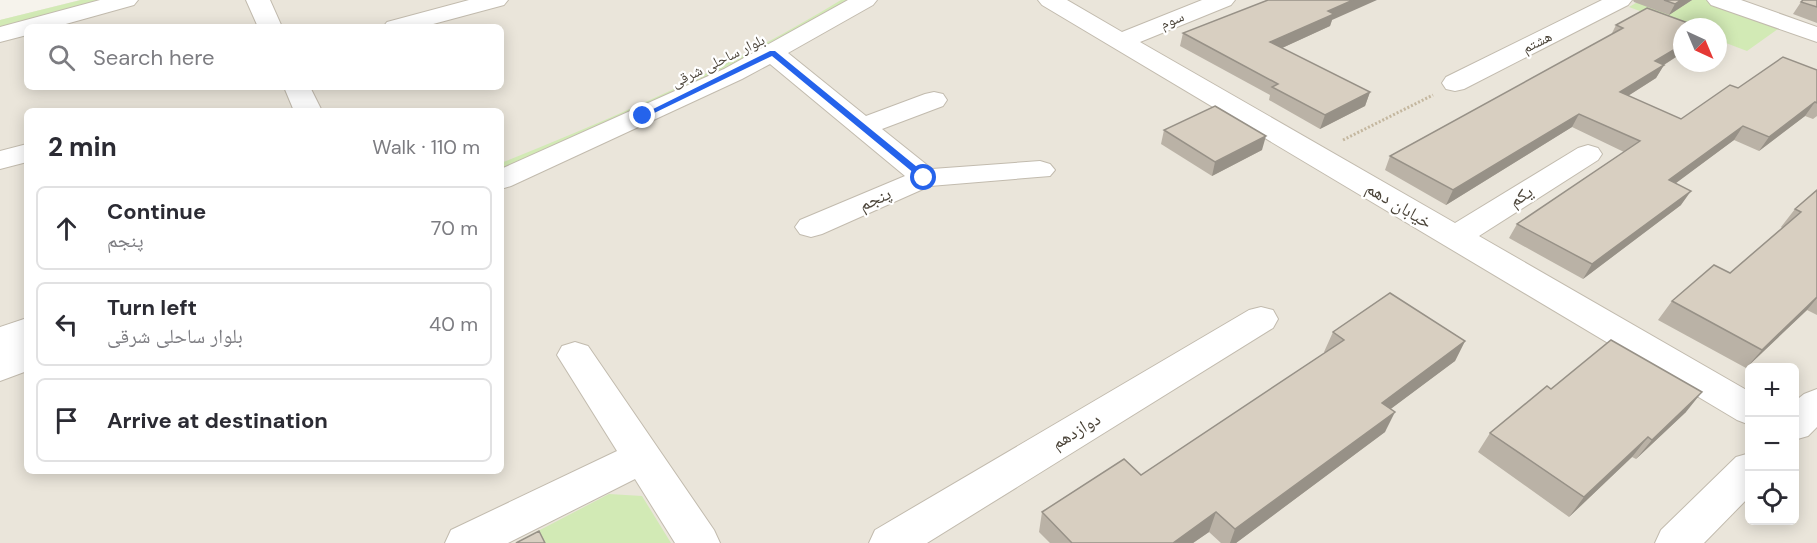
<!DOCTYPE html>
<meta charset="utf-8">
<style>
body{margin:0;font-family:"DM Sans","Noto Naskh Arabic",sans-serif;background:#f2f2f3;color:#2b2b33}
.controls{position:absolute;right:18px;bottom:18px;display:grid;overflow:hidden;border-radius:9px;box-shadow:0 3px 15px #0003}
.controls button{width:54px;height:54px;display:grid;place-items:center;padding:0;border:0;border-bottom:2px solid #e1e1e2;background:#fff;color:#2b2b33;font:30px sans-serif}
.compass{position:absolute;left:1673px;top:18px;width:54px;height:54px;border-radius:50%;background:#fff;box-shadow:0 3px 15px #0003;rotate:136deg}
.stop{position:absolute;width:18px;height:18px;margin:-14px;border:4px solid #2563eb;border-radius:50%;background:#fff}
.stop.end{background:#2563eb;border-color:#fff;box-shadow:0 2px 6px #0008}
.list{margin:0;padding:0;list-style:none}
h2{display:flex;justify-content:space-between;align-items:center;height:78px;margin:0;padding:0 24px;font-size:26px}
h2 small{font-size:20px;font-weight:400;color:#7c7c81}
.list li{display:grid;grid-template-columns:39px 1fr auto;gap:18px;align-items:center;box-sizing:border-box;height:84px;margin:0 12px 12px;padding:0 12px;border:2px solid #e1e1e2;border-radius:9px}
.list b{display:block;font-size:22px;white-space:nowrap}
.list p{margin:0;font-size:20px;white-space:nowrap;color:#7c7c81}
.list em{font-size:20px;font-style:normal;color:#7c7c81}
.icon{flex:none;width:33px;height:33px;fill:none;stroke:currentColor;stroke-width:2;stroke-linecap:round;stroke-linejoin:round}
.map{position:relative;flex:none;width:1817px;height:543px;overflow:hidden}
.search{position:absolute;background:#fff;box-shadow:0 3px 15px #0003;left:24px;top:24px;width:480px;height:66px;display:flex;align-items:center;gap:15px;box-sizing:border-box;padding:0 21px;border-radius:9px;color:#7c7c81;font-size:22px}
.panel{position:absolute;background:#fff;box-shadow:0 3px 15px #0003;left:24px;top:108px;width:480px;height:366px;border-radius:9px}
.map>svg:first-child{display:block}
.residential{fill:#eae5da;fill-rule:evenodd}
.green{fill:#d2eab5}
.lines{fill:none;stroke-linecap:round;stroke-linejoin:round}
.minor-casing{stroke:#c2bbae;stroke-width:2}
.path{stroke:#c4b79f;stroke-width:3;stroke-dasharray:2 2;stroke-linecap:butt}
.minor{fill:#fff;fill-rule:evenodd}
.wall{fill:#bab2a6}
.shaded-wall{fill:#979187}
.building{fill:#d8cfc1;stroke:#979187;stroke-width:1.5}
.route{fill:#2563eb}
.labels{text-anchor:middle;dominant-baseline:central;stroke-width:4.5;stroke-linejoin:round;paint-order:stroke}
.far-street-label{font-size:15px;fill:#4b4439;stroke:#fff}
.street-label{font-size:18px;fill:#4b4439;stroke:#fff}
</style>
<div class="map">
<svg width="1817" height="543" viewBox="0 0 1817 543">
<rect width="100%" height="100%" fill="#f6f3ec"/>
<path class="residential" d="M80,0H1817V543H0V20ZM27,27H501V87H27ZM1682,27H1718V63H1682ZM27,111H501V471H27ZM1750,368H1794V520H1750Z"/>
<path class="green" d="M81,0H106L0,27V20Z
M841,0H852L765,52L501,173V163C618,116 733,66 841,0Z
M1641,0H1717L1785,24L1747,51L1718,40V27H1683L1629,7Z
M609,494L642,496L671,543H515Z"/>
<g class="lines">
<g class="minor-casing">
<path id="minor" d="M100,0H138L134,5L55,27H27V35L0,42V27Z
M246,0H270L282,27H258Z
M469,0H508L504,5L422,27H383L387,22Z
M848,0H877L873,5L788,53L866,116L925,94L934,92L943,94L947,100L943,106L882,129L932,169L1040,161L1050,164L1055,170L1050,176L930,186L822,234L811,237L800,234L795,227L800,220L905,176L770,64L742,79L511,186L501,189V169L724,69Z
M1038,0H1067L1122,32L1202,0H1235L1231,5L1140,42L1455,223L1578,148L1588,145L1598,148L1602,154L1598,160L1479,236L1750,392V425L1737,420L1042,5Z
M1602,0H1632L1628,5L1464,89L1455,91L1446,89L1442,83L1446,77Z
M1707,0H1741L1817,27V42L1711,5Z
M284,87H310L322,111H294Z
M27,144V162L0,169V151Z
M1261,307L1273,310L1278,319L1273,328L927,543H869L875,530L1249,310Z
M27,318V371L0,381V327Z
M575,342L588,346L714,530L720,543H675L635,479L508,543H445L451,530L617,451L557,355L562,346Z
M1817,389V427L1808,436L1794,440V402L1804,394Z
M1750,453V496L1704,543H1655L1661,530L1736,457Z"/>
</g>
<path class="path" d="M1343,140L1433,95"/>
<use href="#minor" class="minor"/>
</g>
<path class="wall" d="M1633,0H1692L1669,15L1634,2Z
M1817,0V23L1793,14L1801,2Z
M1332,20L1330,26L1282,48L1370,92L1365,106L1320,129L1269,100L1270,95L1180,46L1183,33Z
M1616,25L1682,53L1664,65L1656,78L1628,96L1681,119L1738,88L1817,70V116L1813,119L1805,116L1759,151L1734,140L1675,183L1681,205L1583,279L1509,238L1517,224L1624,152L1572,127L1446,205L1385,170L1390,156L1611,35Z
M1164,130L1262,150L1212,176L1161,144Z
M1817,190V315L1807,310L1746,368L1658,320L1672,301L1730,273L1782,228L1781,227L1795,209Z
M1333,332L1465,341L1455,361L1390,409L1385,432L1236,543H1221L1209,532L1193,543H1050L1039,532L1042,512L1141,475L1326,352H1324Z
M1551,389L1686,412L1636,459L1632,457L1569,517L1478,452L1490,433Z"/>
<path class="shaded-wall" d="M1353,0H1377L1332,20L1330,26L1267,55L1270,42L1328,11Z
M1681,0H1692L1669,15L1675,4Z
M1682,45V53L1648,75L1655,61Z
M1664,65L1656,78L1612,106L1620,92Z
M1370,92L1365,106L1320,129L1325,115Z
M1815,102L1805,116L1759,151L1769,137Z
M1579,114L1572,127L1446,205L1453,190Z
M1743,126L1734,140L1660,195L1669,180Z
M1266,136L1262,150L1212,176L1215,162Z
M1691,191L1681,205L1583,279L1592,264Z
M1817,297V298L1807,310L1746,368L1762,350Z
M1465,341L1455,361L1372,423L1382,403Z
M1702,392L1686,412L1636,459L1652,440Z
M1395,412L1385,432L1236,543H1230L1235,529Z
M1648,437L1632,457L1569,517L1584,497Z
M1216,512L1209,532L1193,543H1173Z"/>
<path class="building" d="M1268,0H1353L1328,11L1334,14L1270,42L1370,92L1325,115L1272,87L1278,84L1183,33Z
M1664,0H1681L1675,4Z
M1803,0H1817V7L1801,2Z
M1647,8L1699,27H1682V45L1655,61L1664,65L1620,92L1681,119L1730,85L1738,88L1783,57L1817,70V103L1815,102L1769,137L1743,126L1669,180L1691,191L1592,264L1517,224L1640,141L1579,114L1453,190L1390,156L1623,28L1616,25Z
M1215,106L1266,136L1215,162L1164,130Z
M1817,190V297L1762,350L1672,301L1714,265L1730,273L1801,212L1795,209Z
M1390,293L1465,341L1382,403L1395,412L1235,529L1216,512L1173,543H1072L1042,512L1124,459L1141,475L1344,340L1333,332Z
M1611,340L1702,392L1652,440L1648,437L1584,497L1490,433L1547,386L1551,389Z
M539,531L545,543H516Z"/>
<path class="route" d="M770,51H775L928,176V179H921L772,56L646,117L639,116Z"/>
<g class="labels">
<g class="far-street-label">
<text transform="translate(1172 20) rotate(-22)">سوم</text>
<text transform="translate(1537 42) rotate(-27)">هشتم</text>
<text transform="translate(718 61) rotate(-26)">بلوار ساحلی شرقی</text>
</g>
<g class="street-label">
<text transform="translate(1521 196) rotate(-32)">یکم</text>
<text transform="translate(875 199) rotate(-24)">پنجم</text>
<text transform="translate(1399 205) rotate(31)">خیابان دهم</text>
<text transform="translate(1076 431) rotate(-31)">دوازدهم</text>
</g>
</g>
</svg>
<div class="controls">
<button>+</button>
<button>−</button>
<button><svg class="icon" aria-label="locate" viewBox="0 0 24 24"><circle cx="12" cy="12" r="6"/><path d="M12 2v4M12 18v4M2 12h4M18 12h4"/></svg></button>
</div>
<svg class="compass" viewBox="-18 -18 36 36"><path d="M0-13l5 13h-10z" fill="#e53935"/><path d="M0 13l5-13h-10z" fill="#7c7c81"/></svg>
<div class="stop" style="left:924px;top:178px"></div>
<div class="stop end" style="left:643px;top:116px"></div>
<div class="search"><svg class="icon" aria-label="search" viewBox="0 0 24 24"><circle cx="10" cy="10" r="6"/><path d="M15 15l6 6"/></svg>Search here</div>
<section class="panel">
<h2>2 min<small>Walk · 110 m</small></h2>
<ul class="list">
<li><svg class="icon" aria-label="ahead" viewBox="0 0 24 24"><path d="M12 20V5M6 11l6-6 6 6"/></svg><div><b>Continue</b><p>پنجم</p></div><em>70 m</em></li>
<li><svg class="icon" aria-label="left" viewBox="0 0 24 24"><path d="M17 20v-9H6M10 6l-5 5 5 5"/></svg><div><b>Turn left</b><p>بلوار ساحلی شرقی</p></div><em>40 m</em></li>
<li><svg class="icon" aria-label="arrive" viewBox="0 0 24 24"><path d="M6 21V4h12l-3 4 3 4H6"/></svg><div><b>Arrive at destination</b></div></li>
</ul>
</section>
</div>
